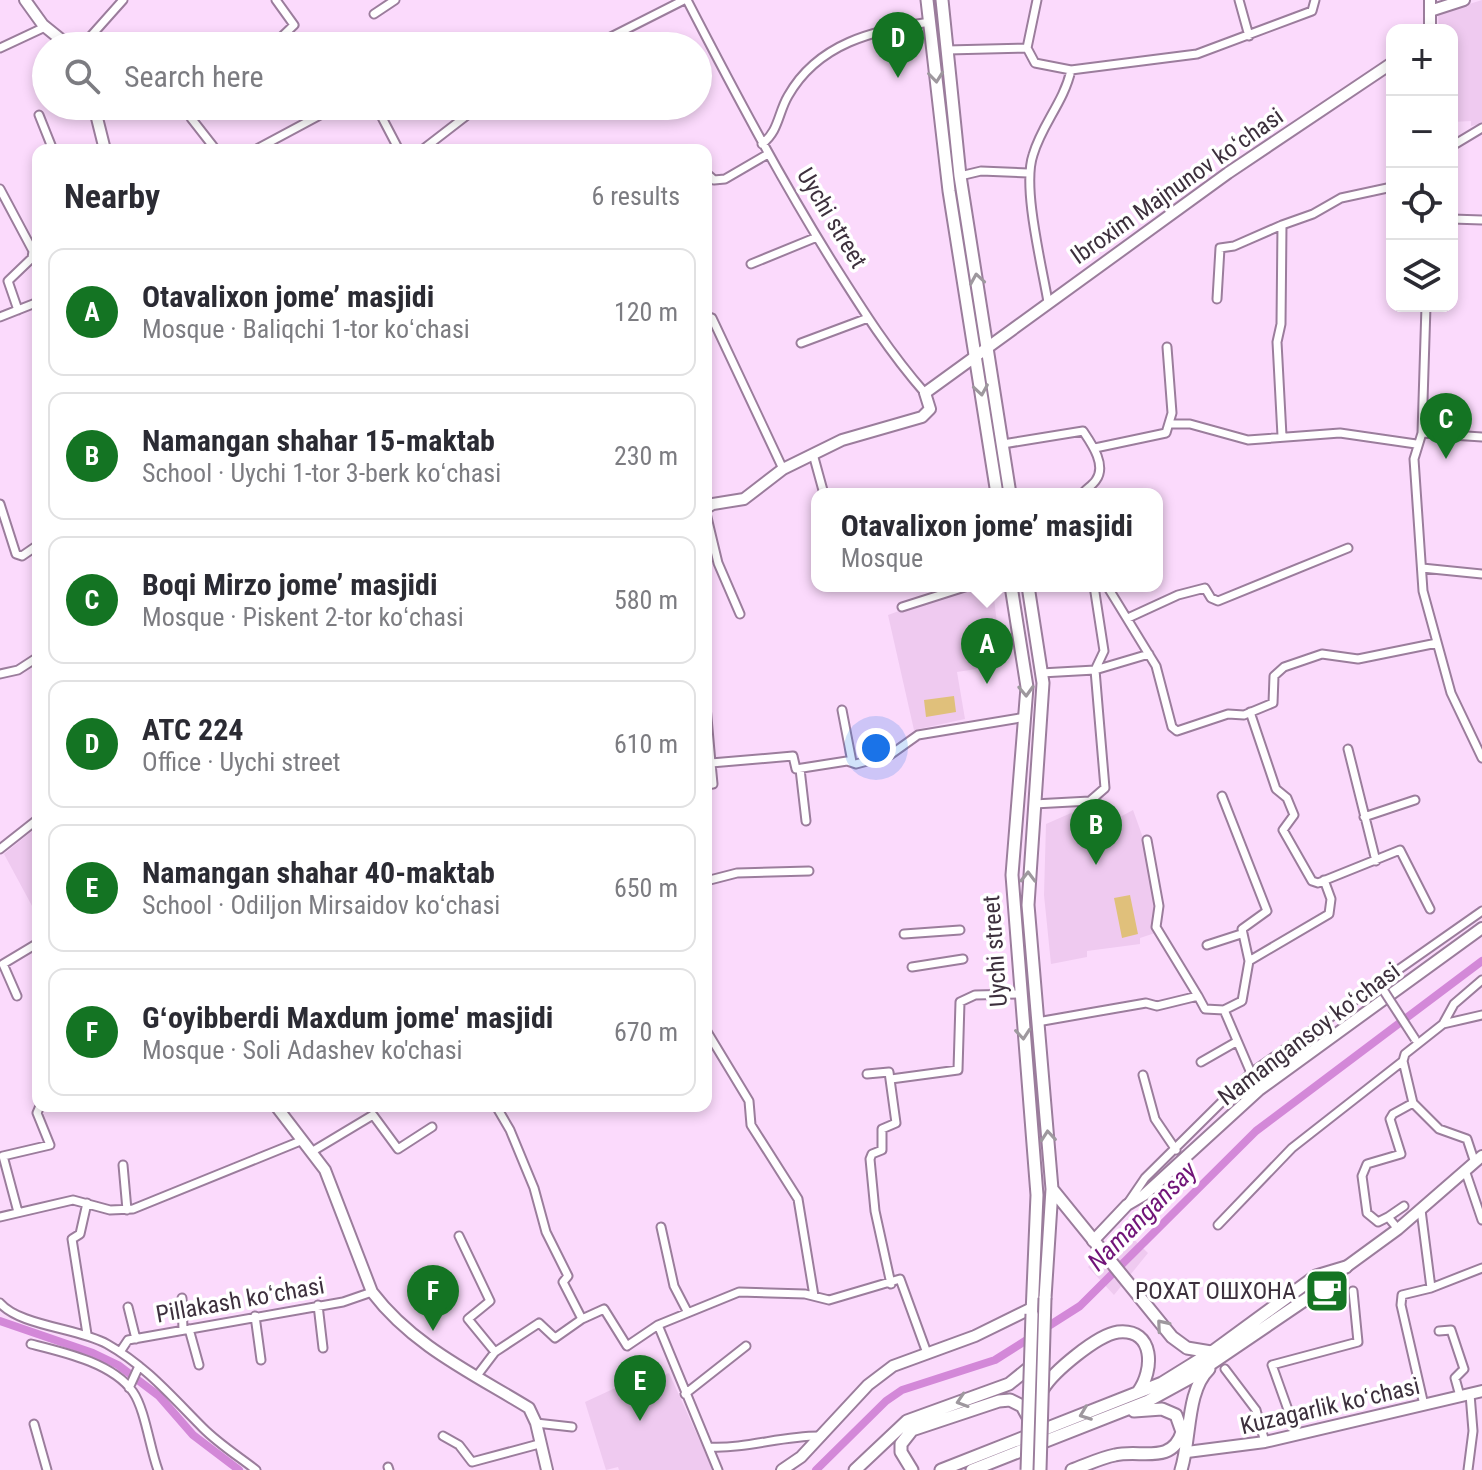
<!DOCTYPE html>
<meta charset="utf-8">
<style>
body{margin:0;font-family:"Roboto Condensed",sans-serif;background:#f2f2f3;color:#2b2b33}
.controls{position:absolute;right:24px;top:24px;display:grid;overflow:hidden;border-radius:16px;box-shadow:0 4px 12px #0003}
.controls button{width:72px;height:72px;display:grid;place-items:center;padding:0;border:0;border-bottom:2px solid #e1e1e2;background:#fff;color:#2b2b33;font:40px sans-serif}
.you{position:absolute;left:876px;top:748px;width:28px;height:28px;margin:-20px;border:6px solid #fff;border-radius:50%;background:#1a73e8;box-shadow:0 0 0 12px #1a73e833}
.badge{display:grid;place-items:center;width:52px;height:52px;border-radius:50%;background:#147423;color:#fff;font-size:26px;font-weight:700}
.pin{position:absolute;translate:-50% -66px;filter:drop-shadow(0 2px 4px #0008)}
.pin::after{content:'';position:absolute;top:42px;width:28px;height:24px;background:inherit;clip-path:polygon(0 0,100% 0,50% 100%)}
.popup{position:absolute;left:811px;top:488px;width:352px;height:104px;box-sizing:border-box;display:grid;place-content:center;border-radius:16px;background:#fff;filter:drop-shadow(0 2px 6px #0005);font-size:26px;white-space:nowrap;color:#7c7c81}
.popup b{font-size:30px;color:#2b2b33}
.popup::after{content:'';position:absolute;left:50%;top:100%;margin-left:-16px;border:16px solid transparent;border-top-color:#fff}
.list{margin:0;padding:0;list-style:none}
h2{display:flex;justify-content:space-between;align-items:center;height:104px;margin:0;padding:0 32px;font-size:34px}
h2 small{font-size:26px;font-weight:400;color:#7c7c81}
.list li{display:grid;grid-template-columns:52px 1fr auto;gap:24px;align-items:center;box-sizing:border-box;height:128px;margin:0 16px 16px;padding:0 16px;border:2px solid #e1e1e2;border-radius:16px}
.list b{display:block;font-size:30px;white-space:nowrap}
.list p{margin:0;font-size:26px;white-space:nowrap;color:#7c7c81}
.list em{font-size:26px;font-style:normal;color:#7c7c81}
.icon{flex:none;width:44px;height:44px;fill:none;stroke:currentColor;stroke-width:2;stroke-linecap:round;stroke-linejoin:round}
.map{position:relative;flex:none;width:1482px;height:1470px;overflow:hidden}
.search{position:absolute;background:#fff;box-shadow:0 4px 12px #0003;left:32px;top:32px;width:680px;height:88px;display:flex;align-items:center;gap:20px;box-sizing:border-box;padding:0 28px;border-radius:44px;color:#7c7c81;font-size:30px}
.panel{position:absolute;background:#fff;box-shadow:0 4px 12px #0003;left:32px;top:144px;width:680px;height:968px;border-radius:16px}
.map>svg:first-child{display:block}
.built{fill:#efcaf0}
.green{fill:#e0c07b}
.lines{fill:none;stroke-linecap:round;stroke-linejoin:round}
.canal{stroke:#d388d8;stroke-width:8}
.street-casing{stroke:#9b7d9c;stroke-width:11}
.secondary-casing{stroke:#9b7d9c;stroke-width:14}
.primary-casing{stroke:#9b7d9c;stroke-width:15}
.street{stroke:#fff;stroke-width:7}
.secondary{stroke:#fff;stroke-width:10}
.primary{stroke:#fff;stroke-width:11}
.street-bridge-casing{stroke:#9b7d9c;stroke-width:11;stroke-linecap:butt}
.primary-bridge-casing{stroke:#9b7d9c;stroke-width:15;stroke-linecap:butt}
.street-bridge{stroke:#fff;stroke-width:7}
.primary-bridge{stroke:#fff;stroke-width:11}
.oneway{stroke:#9e989e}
.labels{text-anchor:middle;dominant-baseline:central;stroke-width:7;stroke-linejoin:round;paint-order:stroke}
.street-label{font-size:24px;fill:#3d303d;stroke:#fff}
.poi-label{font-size:24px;fill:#3d303d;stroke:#fff;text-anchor:end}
.water-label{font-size:26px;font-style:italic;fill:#711478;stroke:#fff}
</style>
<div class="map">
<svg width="1482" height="1470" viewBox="0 0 1482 1470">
<rect width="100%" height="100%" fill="#fbdafc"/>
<path class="built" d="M1482,0V124L1471,126V121L1452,122V30H1439L1438,14Z
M974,588L975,593L993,590L1002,665L957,672L965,719L914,730L888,615L934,598Z
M1094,803L1105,825L1133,810L1142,835L1156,904L1155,933L1140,938V944L1087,951V957L1051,964L1044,895L1046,824Z
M38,826V917L4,854Z
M1122,1228L1148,1253L1114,1295L1088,1267Z
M669,1373L713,1470H619L618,1467L606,1470L585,1402L624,1384L627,1390Z"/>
<path class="green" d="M954,696L956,712L926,717L924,700Z
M1130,895L1138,934L1122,938L1114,898Z"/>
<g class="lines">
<path class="canal" d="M0,1321L93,1353L118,1365L159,1396L193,1435L239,1470
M816,1470L886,1401L902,1390L995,1360L1080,1306L1256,1131L1482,961"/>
<g class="street-casing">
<path id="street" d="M687,0C733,89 780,178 833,263C862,309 889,352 925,393
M1239,0L1249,36
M374,14L395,0
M82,46L123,0
M272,46L294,25L276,0
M593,46L684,0
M0,48L45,27
M1027,48L1035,63L1071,70L1197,54L1312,11L1315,0
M1027,48L1037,0
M947,50L1027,48
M376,106L399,150
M39,115L53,150
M191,118L216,150
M762,144C779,131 778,113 788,96C818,43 874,30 930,22
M1452,146L1482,128
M255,150L337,106
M422,150L479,106
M706,173L714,180L725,179L768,154
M960,176L981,171L1028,173
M0,189L33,251L32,258L8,281L18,310
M1452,219L1482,220
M751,264L817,237
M1217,299L1220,248L1234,246L1282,225
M1048,302C1042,266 1022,187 1033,155C1042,124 1064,102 1071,70
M1426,306L1422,433L1414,459L1423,591L1451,693L1482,758
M706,316L712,318L783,469
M0,317L38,302
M801,343L868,318
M1171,424H1190L1248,440L1340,433L1416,444
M1422,433L1482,437
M1282,436L1277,342L1281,324L1282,225L1313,214L1341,198L1392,187
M1003,444L1083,431C1091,443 1107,465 1096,480C1093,485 1086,489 1082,494
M1095,448L1166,433L1172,413L1167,347
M813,454L824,494
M0,504L16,554L22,556L38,545
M706,513L718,563L740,614
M1422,568L1482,574
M1107,586L1156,666L1172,727L1177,731L1228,714L1244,715L1273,703L1274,676L1284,667L1322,654L1358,659L1437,643
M902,607L968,586
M1128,618L1178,595L1205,588L1211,598L1218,601L1348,548
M1041,673L1095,670L1149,654
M0,674L18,670L38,657
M706,706L711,763
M842,710L852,762
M1250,712L1276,789L1287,798L1294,815L1283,830L1312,881L1318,883L1400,850L1430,909
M1348,749L1376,861
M800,769L806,821
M706,785L713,784L711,763L793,756L796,769L847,761L856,764L890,755L918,735L1026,717
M1222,796L1267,911L1242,929L1249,961
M1034,804L1090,801L1105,788L1095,670L1104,651L1094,586
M1364,817L1415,800
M1147,840L1159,906L1156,927L1198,996
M0,849L38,819
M706,881L737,873L809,871
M904,934L960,930
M1207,945L1241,934
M912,967L963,959
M17,996L3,964L38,943
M1037,1022L1146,1003L1157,1006L1198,996L1205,1009L1224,1010
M1443,1024L1454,1004L1482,980
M706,1030L749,1101L751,1125L798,1199L814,1296
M1201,1062L1236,1042
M1251,1073L1224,1010L1242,1001L1249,961L1329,914L1331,899L1324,880
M867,1074L889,1072L896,1123L882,1129V1150L872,1154L870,1159L875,1211L891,1284
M1143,1075L1155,1119L1176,1150
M891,1079L958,1070L960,1002L975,995L1020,994
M1413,1103L1439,1129L1467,1139L1475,1163
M496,1106L510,1130L534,1188L546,1232L568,1276L563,1282L582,1319
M313,1151L373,1115L398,1149L432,1127
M123,1165L127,1210
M1466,1173L1482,1220
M87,1203L80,1234L72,1239L87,1334
M1128,1203L1145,1178L1251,1073L1482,911
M1421,1210L1431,1288
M18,1212L3,1156L50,1145L37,1113L40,1106
M0,1217L73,1200L110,1210L133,1209L303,1140
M1388,1217L1404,1206
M1218,1225L1292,1148L1403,1061
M661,1227L674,1286L687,1311
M1398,1229L1388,1217L1378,1222L1367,1213L1362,1176L1367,1164L1401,1154L1390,1119L1393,1114L1413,1103L1403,1061L1405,1054L1443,1024L1482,1015
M459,1236L490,1301L468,1319L495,1352
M182,1298L183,1330
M0,1303C20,1326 78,1328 107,1344C146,1366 172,1397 203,1428C219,1444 238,1456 256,1470
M318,1305L323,1348
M128,1307L136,1339
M255,1316L261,1360
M658,1325L739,1292L805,1294L829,1300L900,1279L927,1353
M189,1329L199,1365
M1439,1331L1451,1330L1464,1369L1455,1378L1460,1396
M31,1344C63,1352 113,1363 133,1392C145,1409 150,1449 158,1470
M120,1352L128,1340L343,1302L372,1292
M1225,1369L1256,1410L1265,1442
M476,1377L495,1352L539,1323L555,1338L582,1319L604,1309L627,1346L658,1325L718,1470
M129,1388L139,1366
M685,1394L746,1346
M1424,1405L1401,1305L1402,1295L1431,1288L1482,1268
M536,1423L572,1427
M34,1424L47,1470
M1297,1435L1272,1365L1358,1342L1353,1291
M443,1436L459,1445L472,1462L539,1444
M709,1447C748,1449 783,1435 822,1436
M388,1467L389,1470
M1468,1470L1473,1431L1470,1394"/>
</g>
<g class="secondary-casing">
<path id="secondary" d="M25,0L43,25L69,46
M1430,11L1464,0
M1430,30V0
M94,106L105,150
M706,508L713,504L744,499L783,469L842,440L922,417L930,409L925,393L1228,173L1392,63
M276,1106L325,1170L372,1292C413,1346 472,1373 529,1408L536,1423L547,1470
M1093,1241L1127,1205L1144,1195L1259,1090L1482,928
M1346,1267L1398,1229L1482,1156
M1187,1452L1265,1442L1482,1391
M782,1470L801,1457L868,1385L893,1366L975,1336L1032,1308"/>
</g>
<g class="primary-casing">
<path id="primary" d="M927,0L949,191L997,494
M942,0L960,176L1010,494
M1011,586L1027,687L1012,875L1037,1195L1032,1314
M1028,586L1043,683L1028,905L1052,1189L1045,1298
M1052,1189L1172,1337L1187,1348L1211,1352
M1043,1389C1053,1372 1097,1335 1118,1332C1155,1328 1154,1371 1138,1392
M855,1470L907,1421L1009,1384L1030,1367
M912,1470L901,1452V1444L912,1430L999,1401L1010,1400L1022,1406L1029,1419
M941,1470L1162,1383L1212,1352L1316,1276L1346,1267
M972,1470L1148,1401L1190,1378L1324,1287L1342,1270
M1072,1470C1086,1465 1100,1458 1115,1455C1140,1449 1172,1465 1182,1432L1176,1415L1162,1409L1134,1411
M1181,1470C1191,1439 1186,1391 1209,1369"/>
</g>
<use href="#street" class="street"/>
<use href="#secondary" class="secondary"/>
<use href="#primary" class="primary"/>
<g class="street-bridge-casing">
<path id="street-bridge" d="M1382,988L1415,1039"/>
</g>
<g class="primary-bridge-casing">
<path id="primary-bridge" d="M1027,1470L1032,1314
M1040,1470L1045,1298"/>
</g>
<use href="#street-bridge" class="street-bridge"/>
<use href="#primary-bridge" class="primary-bridge"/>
</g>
<defs><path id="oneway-chevron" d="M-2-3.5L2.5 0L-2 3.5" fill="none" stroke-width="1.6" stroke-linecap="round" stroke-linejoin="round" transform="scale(2)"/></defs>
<g class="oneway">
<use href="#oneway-chevron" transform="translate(936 77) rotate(84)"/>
<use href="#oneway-chevron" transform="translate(977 279) rotate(-99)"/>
<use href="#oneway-chevron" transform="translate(981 390) rotate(81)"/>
<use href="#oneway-chevron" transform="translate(1026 691) rotate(88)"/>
<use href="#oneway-chevron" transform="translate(1028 877) rotate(-89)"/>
<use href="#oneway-chevron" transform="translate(1023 1034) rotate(85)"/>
<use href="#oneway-chevron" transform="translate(1048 1136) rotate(-95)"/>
<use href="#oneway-chevron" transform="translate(1162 1325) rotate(-130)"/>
<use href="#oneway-chevron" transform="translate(962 1401) rotate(162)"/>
<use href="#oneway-chevron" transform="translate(1085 1414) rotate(159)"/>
</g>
<defs>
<g id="cafe-square" transform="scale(2.3)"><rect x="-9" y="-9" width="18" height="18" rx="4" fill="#147423" stroke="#fff"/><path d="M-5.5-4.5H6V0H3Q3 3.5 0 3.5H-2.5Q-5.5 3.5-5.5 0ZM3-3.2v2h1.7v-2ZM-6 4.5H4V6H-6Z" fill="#fff"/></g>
</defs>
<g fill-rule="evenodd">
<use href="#cafe-square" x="1327" y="1291"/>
</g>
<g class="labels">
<g class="street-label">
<text transform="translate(1177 186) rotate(-35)">Ibroxim Majnunov koʻchasi</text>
<text transform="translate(832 218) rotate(59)">Uychi street</text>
<text transform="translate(995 951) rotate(-94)">Uychi street</text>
<text transform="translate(1309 1034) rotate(-37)">Namangansoy koʻchasi</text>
<text transform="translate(240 1300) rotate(-10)">Pillakash koʻchasi</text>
<text transform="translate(1330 1406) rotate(-13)">Kuzagarlik koʻchasi</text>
</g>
<g class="poi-label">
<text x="1296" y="1291">РОХАТ ОШХОНА</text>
</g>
<g class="water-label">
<text transform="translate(1142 1216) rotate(-45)">Namangansay</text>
</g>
</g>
</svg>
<div class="controls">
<button>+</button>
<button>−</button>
<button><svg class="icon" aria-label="locate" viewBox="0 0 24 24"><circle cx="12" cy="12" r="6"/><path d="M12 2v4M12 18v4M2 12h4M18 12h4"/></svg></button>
<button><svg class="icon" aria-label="layers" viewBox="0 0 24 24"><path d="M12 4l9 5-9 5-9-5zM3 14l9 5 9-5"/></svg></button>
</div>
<div class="you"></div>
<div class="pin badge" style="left:987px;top:684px">A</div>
<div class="popup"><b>Otavalixon jome’ masjidi</b>Mosque</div>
<div class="pin badge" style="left:1096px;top:865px">B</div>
<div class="pin badge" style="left:1446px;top:459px">C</div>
<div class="pin badge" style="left:898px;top:78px">D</div>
<div class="pin badge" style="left:640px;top:1421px">E</div>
<div class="pin badge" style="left:433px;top:1331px">F</div>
<div class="search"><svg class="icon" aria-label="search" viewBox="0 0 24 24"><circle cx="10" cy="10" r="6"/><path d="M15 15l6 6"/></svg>Search here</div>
<section class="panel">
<h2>Nearby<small>6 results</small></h2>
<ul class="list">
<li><span class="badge">A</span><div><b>Otavalixon jome’ masjidi</b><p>Mosque · Baliqchi 1-tor koʻchasi</p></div><em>120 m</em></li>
<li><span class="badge">B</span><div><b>Namangan shahar 15-maktab</b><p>School · Uychi 1-tor 3-berk koʻchasi</p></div><em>230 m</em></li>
<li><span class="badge">C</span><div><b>Boqi Mirzo jome’ masjidi</b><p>Mosque · Piskent 2-tor koʻchasi</p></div><em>580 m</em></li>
<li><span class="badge">D</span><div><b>ATC 224</b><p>Office · Uychi street</p></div><em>610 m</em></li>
<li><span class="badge">E</span><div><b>Namangan shahar 40-maktab</b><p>School · Odiljon Mirsaidov koʻchasi</p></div><em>650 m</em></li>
<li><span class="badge">F</span><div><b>Gʻoyibberdi Maxdum jome' masjidi</b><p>Mosque · Soli Adashev ko'chasi</p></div><em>670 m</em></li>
</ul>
</section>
</div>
